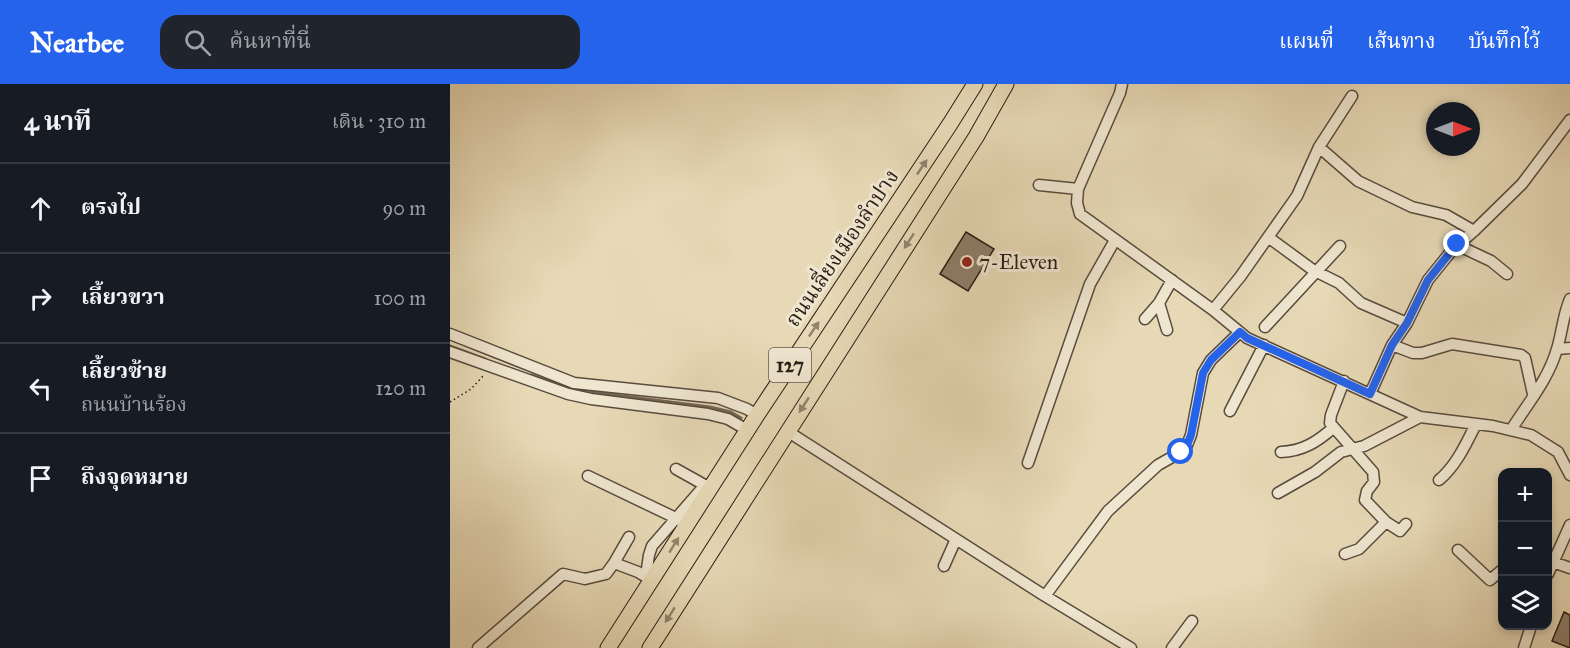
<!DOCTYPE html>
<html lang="th">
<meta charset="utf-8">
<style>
body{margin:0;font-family:"IM FELL Great Primer","Noto Serif Thai",serif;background:#20242c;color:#f1f3f6}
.controls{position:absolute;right:18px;bottom:18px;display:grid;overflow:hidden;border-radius:12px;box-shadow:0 3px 9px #0003}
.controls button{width:54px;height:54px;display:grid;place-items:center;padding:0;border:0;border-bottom:2px solid #363941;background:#171b24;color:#f1f3f6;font:30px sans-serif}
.compass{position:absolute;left:976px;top:18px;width:54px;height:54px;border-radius:50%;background:#171b24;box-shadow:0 3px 9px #0003;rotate:90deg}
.stop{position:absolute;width:18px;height:18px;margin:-14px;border:4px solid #2563eb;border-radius:50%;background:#fff}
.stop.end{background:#2563eb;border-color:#fff;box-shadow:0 2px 6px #0008}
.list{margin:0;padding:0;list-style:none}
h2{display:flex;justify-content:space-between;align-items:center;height:78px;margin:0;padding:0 24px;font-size:26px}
h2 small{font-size:20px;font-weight:400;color:#9ea1a6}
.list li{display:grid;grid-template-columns:39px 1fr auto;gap:18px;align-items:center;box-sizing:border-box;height:90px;padding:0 24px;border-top:2px solid #363941}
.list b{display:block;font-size:22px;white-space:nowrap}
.list p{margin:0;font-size:20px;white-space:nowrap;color:#9ea1a6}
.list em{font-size:20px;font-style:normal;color:#9ea1a6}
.icon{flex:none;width:33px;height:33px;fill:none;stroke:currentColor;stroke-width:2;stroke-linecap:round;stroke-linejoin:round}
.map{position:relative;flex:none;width:1120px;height:564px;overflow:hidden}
header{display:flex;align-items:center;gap:36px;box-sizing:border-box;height:84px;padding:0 30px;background:#2563eb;color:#fff}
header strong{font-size:28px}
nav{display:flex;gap:33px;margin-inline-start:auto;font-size:21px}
.search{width:420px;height:54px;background:#20242c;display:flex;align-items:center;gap:15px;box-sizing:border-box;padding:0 21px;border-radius:18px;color:#9ea1a6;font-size:22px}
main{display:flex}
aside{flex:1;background:#171b24}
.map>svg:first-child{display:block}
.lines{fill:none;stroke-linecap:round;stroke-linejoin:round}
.stream{stroke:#756755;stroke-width:3}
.building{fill:#8c7e69;stroke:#2a1c15;stroke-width:1.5}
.minor-casing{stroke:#594b3d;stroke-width:13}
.highway-casing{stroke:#2a1c15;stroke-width:17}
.path{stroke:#2a1c15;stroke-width:1.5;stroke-dasharray:1.5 3;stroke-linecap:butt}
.minor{stroke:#efe6d0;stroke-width:10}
.highway{stroke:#e7d9b6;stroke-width:15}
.oneway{fill:#92846e}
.route{stroke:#2563eb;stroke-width:8}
.poi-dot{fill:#8f2418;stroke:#efe6d0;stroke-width:2}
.labels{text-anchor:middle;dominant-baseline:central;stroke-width:6;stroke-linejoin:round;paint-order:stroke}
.shield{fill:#efe6d0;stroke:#65594d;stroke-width:1.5}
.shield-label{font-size:20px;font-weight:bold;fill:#2a1c15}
.street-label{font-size:21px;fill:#2a1c15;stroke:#efe6d0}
.poi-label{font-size:21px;fill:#2a1c15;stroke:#efe6d0;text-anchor:start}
</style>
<header>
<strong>Nearbee</strong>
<div class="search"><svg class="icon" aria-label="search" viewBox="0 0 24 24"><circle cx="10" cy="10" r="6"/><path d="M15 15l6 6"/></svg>ค้นหาที่นี่</div>
<nav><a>แผนที่</a><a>เส้นทาง</a><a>บันทึกไว้</a></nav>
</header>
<main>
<aside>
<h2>4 นาที<small>เดิน · 310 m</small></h2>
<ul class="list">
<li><svg class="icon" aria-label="ahead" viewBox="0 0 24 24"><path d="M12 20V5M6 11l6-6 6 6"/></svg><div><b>ตรงไป</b></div><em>90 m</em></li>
<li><svg class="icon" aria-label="right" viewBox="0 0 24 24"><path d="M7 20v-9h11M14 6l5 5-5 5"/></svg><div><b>เลี้ยวขวา</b></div><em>100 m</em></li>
<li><svg class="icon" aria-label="left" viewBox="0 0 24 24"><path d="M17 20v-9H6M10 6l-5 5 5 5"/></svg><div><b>เลี้ยวซ้าย</b><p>ถนนบ้านร้อง</p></div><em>120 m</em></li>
<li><svg class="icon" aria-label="arrive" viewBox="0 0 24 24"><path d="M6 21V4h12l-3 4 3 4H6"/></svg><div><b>ถึงจุดหมาย</b></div></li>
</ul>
</aside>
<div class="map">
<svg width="1120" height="564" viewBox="0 0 1120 564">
<rect width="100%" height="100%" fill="#e7d9b6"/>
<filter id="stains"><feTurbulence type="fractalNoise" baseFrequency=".00333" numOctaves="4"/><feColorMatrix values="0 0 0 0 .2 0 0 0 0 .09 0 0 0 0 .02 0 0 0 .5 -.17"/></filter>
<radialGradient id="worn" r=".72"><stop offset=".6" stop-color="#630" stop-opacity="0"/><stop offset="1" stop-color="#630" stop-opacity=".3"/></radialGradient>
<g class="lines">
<path class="stream" d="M0,262L35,275
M81,291L126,306L260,323L281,328L291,334"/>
</g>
<path class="building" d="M516,148L544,165L518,207L490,190Z
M1114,528L1120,531V564L1102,557Z"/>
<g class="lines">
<g class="minor-casing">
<path id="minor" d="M672,0L670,9L628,105L627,119L630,130L763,226L797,254L970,333L1043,342L1081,351L1108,368L1120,391
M869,63L908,97L962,123L996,131L1024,147
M589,101L628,105
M818,153L863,186L889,199L911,219L957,239
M1007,161L1041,177L1057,190
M763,226L790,193L847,112L869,63L902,12
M695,235L709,219
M815,243L890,162
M717,246L709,219L722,196
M0,250L124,299L268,314L297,325L307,331
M942,261L963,269H972L1002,260L1071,271L1075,274L1083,310
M1107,265L1120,264
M0,268L118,310L141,315L258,330L278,335L297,346
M894,297L881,331L880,339L923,388L924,398L917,407L915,416L936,438L909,465L895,470
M920,310L942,261L957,239L978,196L1003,165L1024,147L1072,100L1120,36
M780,327L814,261
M1061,346C1078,319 1098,296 1107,265C1112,249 1113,231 1120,215
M337,347L595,512L681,564
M831,368C853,367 867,358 883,344
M578,379L640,200L665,156
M226,385L260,404
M138,392L232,437
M989,396C1006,382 1016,360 1026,340
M828,409L865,388L891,368L914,362L970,333
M936,438L950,447L956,440
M179,453L164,479L188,488L201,496
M1008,466L1040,496L1052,486
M1103,478L1120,484
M494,482L506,455
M1098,490L1120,441
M196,492L199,471L202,462L255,401
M595,512L658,427L708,381L731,368L737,361L741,351L753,289L761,276L790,248
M28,564L113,490L135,495L156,490L164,479
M722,564L742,537
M1074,564L1081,542"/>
</g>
<g class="highway-casing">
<path id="highway" d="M158,564L307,331L500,40L525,0
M200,564L526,53L556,0"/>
</g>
<path class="path" d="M0,318L21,305L34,291"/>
<use href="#minor" class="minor"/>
<use href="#highway" class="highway"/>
</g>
<defs><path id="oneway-solid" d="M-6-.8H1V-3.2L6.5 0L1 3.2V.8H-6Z" transform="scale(1.5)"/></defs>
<g class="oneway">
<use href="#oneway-solid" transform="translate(472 83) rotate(-56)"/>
<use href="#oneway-solid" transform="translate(459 157) rotate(123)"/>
<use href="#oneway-solid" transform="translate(364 245) rotate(-56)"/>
<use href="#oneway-solid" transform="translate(354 321) rotate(123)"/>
<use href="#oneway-solid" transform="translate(224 461) rotate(-58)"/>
<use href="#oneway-solid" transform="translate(220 531) rotate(122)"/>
</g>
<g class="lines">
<path class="route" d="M731,368L737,361L741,351L753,289L761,276L790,248L797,254L920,310L942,261L957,239L978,196L1007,160"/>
</g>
<circle class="poi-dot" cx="517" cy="178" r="6"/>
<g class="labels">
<rect class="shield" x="319" y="264" width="42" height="34" rx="4.5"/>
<g class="shield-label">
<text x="340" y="281">127</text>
</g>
<g class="street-label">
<text transform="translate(392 164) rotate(-56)">ถนนเลี่ยงเมืองลำปาง</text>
</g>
<g class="poi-label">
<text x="529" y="178">7-Eleven</text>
</g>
</g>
<rect width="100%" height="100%" filter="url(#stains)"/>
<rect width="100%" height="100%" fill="url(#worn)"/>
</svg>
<div class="controls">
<button>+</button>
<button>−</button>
<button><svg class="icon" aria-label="layers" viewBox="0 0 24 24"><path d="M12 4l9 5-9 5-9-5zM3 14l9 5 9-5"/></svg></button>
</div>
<svg class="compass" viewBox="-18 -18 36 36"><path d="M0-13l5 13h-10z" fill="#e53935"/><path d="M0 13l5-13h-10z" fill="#9ea1a6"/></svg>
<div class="stop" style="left:731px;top:368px"></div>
<div class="stop end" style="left:1007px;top:160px"></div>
</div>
</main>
